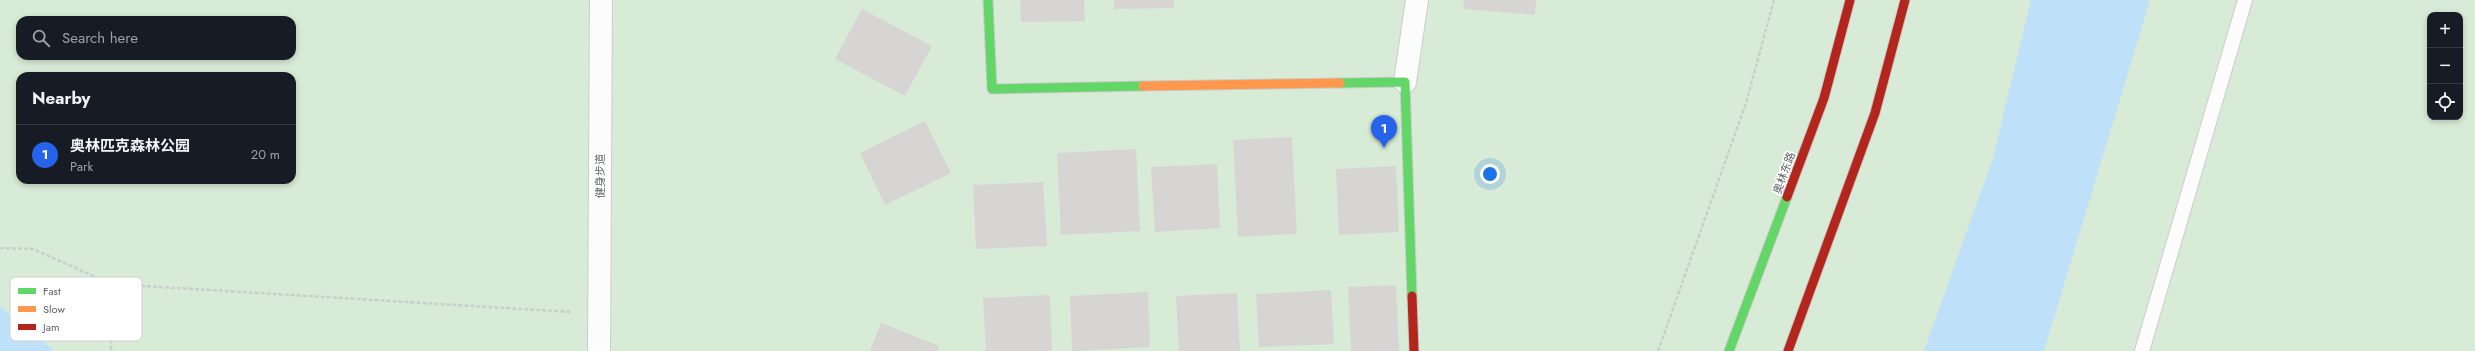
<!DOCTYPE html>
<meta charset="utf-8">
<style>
body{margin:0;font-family:Jost,"Noto Sans SC",sans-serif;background:#242831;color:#f1f3f6}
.controls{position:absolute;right:12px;top:12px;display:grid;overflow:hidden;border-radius:8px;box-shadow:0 2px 6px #0003}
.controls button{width:36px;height:36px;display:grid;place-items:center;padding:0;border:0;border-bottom:1px solid #363941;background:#171b24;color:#f1f3f6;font:20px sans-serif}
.you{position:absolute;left:1490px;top:174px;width:14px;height:14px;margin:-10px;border:3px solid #fff;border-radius:50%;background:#1a73e8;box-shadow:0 0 0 6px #1a73e833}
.badge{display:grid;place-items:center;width:26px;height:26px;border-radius:50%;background:#2563eb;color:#fff;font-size:13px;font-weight:700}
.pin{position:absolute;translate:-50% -33px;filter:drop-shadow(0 1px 2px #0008)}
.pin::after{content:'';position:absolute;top:21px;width:14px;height:12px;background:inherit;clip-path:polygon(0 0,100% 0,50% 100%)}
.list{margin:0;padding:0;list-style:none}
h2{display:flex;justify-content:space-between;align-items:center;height:52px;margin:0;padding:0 16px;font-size:17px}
h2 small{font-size:13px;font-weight:400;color:#9ea1a6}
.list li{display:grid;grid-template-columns:26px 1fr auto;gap:12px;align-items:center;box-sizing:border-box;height:60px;padding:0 16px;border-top:1px solid #363941}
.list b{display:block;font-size:15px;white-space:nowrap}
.list p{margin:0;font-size:13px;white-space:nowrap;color:#9ea1a6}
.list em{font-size:13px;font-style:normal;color:#9ea1a6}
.icon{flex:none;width:22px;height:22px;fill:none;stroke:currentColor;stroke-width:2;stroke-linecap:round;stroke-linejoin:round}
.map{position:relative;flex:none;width:2475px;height:351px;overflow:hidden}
.search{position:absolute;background:#171b24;box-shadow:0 2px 6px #0003;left:16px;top:16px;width:280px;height:44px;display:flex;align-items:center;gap:10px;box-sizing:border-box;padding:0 14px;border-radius:12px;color:#9ea1a6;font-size:15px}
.panel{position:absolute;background:#171b24;box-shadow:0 2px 6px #0003;left:16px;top:72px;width:280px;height:112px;border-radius:12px}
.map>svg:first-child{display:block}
.green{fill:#d8ebd6;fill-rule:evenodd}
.water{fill:#bfe0f9}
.building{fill:#d6d5d3}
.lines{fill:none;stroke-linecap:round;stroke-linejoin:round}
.lane-casing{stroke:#cbcccc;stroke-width:16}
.street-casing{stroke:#cbcccc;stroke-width:24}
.fast-casing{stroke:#cacacb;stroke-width:11}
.slow-casing{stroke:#cacacb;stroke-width:11}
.jam-casing{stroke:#cacacb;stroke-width:11}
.path{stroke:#cacfcc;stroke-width:2.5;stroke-dasharray:4 2;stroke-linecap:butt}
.lane{stroke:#fdfcfc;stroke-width:14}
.street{stroke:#fdfcfc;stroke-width:22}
.fast{stroke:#63d668;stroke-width:9}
.slow{stroke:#ff974d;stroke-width:9}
.jam{stroke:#b3261e;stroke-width:9}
.labels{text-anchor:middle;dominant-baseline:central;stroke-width:3;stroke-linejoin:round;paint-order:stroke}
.street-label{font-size:11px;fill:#5f6368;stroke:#fff}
.key{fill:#fff;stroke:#cfd0d2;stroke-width:1}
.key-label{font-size:11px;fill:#5f6368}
</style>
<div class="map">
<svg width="2475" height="351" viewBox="0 0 2475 351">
<rect width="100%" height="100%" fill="#efeeea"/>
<path class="green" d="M0,0H2475V351H0ZM2430,15H2460V117H2430ZM20,20H292V56H20ZM20,76H292V180H20Z"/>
<path class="water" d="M2031,0H2150L2044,351H1924L1993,158Z
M0,306L54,351H0Z"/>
<path class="building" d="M1020,0H1084L1085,21L1021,22Z
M1114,0H1174V8L1114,9Z
M1464,0H1536L1535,15L1463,9Z
M862,9L932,46L905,96L835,59Z
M925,121L951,173L885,205L860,153Z
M1292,137L1297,234L1238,237L1233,140Z
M1136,149L1140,231L1061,235L1057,153Z
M1217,164L1220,228L1155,232L1151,167Z
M1396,166L1399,232L1339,235L1336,169Z
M1043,182L1047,246L976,249L973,185Z
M1396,285L1399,351H1351L1348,287Z
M1331,290L1334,344L1259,347L1256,294Z
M1148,292L1150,347L1072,351L1070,296Z
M1237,293L1240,351H1179L1176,296Z
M1050,295L1052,351H986L983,298Z
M881,323L939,346L937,351H870Z"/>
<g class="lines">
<g class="lane-casing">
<path id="lane" d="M2142,351L2245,0"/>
</g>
<g class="street-casing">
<path id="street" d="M1405,82L1417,0
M599,351L601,0"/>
</g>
<g class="fast-casing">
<path id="fast" d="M988,0L992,89L1143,86
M1340,83L1405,82L1412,296
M1729,351L1787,197"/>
</g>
<g class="slow-casing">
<path id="slow" d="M1143,86L1340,83"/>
</g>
<g class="jam-casing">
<path id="jam" d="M1787,197L1824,98L1850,0
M1412,296L1414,351
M1788,351L1875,113L1905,0"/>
</g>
<path class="path" d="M0,248L33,249L111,284V351
M111,284L571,312
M1658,351L1746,103L1774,0"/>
<use href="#lane" class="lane"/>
<use href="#street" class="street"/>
<use href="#fast" class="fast"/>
<use href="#slow" class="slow"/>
<use href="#jam" class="jam"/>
</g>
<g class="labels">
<g class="street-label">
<text transform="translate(1784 173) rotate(-70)">奥林东路</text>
<text transform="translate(600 176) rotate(-90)">健身步道</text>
</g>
</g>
<rect x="10" y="277" width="132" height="64" rx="6" class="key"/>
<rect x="18" y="288" width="18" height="6" fill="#63d668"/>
<rect x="18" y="306" width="18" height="6" fill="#ff974d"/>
<rect x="18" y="324" width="18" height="6" fill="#b3261e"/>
<g class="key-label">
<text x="43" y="295">Fast</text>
<text x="43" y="313">Slow</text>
<text x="43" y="331">Jam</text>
</g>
</svg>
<div class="controls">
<button>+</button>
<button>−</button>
<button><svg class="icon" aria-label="locate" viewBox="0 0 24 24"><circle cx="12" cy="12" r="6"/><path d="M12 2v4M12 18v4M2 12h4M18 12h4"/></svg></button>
</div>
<div class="you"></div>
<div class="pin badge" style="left:1384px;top:148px">1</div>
<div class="search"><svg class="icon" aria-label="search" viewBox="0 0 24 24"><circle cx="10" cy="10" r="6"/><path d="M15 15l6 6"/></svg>Search here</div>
<section class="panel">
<h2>Nearby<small></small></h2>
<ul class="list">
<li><span class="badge">1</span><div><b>奥林匹克森林公园</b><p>Park</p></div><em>20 m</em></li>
</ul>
</section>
</div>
